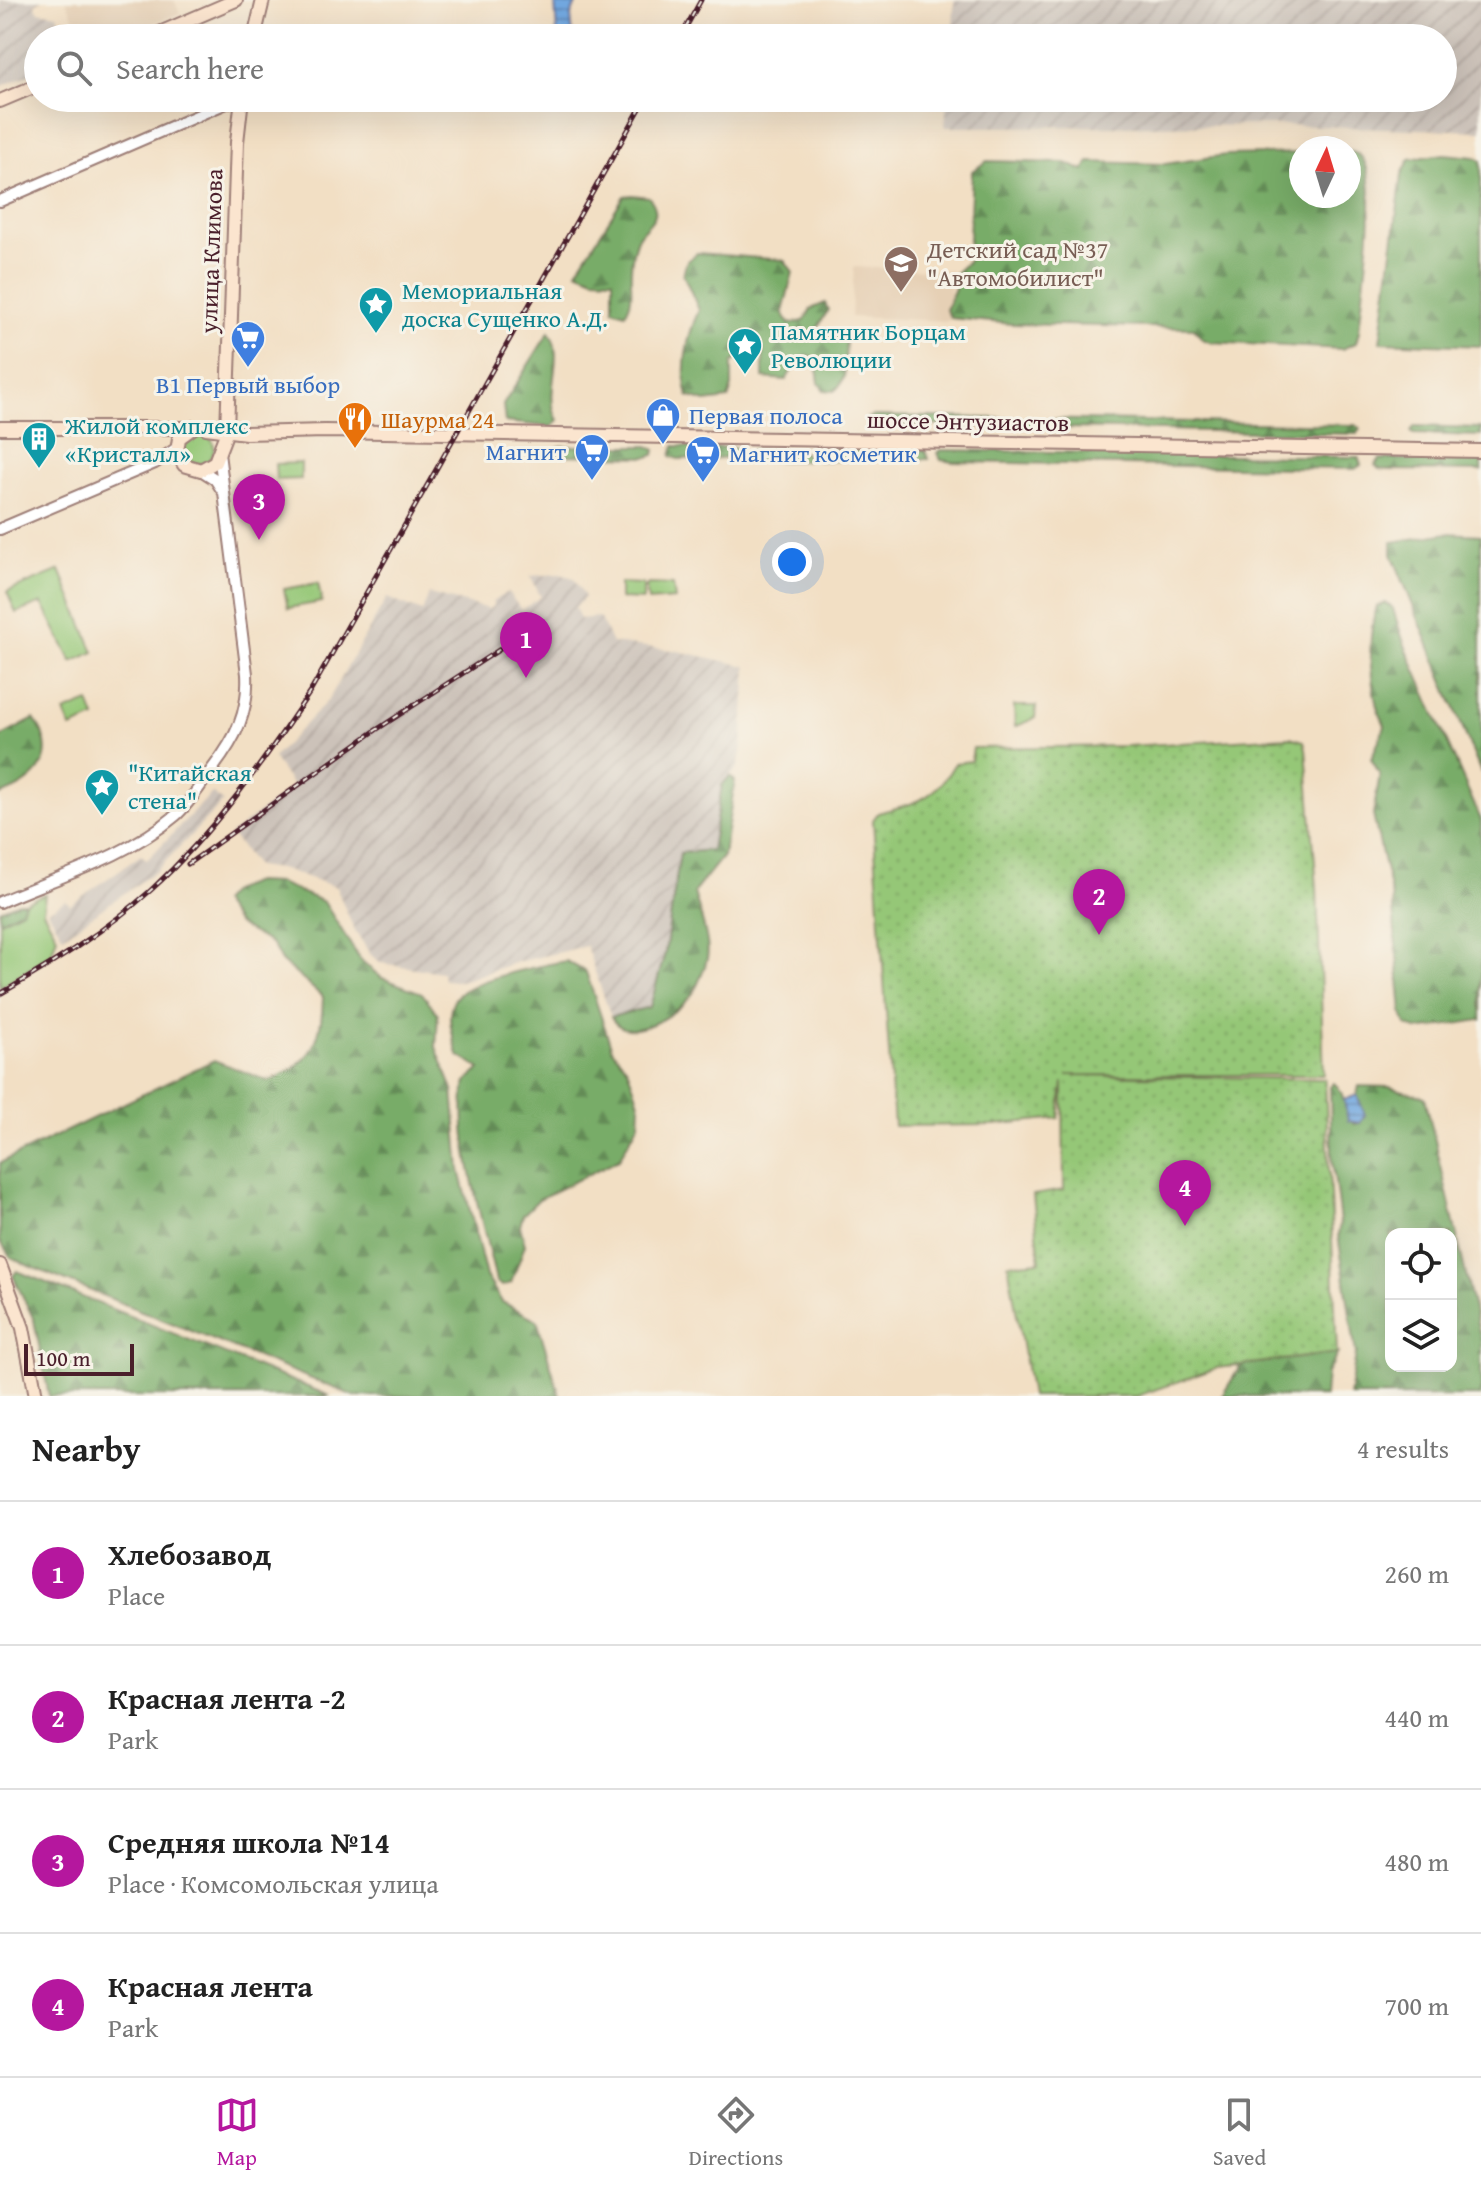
<!DOCTYPE html>
<meta charset="utf-8">
<style>
body{margin:0;font-family:"Gentium Book Plus",serif;background:#f6f6f6;color:#222}
.controls{position:absolute;right:24px;bottom:24px;display:grid;overflow:hidden;border-radius:16px;box-shadow:0 8px 32px #0002}
.controls button{width:72px;height:72px;display:grid;place-items:center;padding:0;border:0;border-bottom:2px solid #e0e0e0;background:#fff;color:#222;font:40px sans-serif}
.compass{position:absolute;left:1289px;top:136px;width:72px;height:72px;border-radius:50%;background:#fff;box-shadow:0 8px 32px #0002;rotate:4deg}
.scale{position:absolute;left:24px;bottom:20px;width:110px;box-sizing:border-box;padding-left:8px;border:4px solid #4a1f2b;border-top:0;font-size:22px;line-height:28px;white-space:nowrap;color:#4a1f2b;-webkit-text-stroke:6px #f7f3e8;paint-order:stroke}
.you{position:absolute;left:792px;top:562px;width:28px;height:28px;margin:-20px;border:6px solid #fff;border-radius:50%;background:#1a73e8;box-shadow:0 0 0 12px #1a73e833}
.badge{display:grid;place-items:center;width:52px;height:52px;border-radius:50%;background:#b5179e;color:#fff;font-size:26px;font-weight:700}
.pin{position:absolute;translate:-50% -66px;filter:drop-shadow(0 2px 4px #0008)}
.pin::after{content:'';position:absolute;top:42px;width:28px;height:24px;background:inherit;clip-path:polygon(0 0,100% 0,50% 100%)}
.list{margin:0;padding:0;list-style:none}
h2{display:flex;justify-content:space-between;align-items:center;height:104px;margin:0;padding:0 32px;font-size:34px}
h2 small{font-size:26px;font-weight:400;color:#767676}
.list li{display:grid;grid-template-columns:52px 1fr auto;gap:24px;align-items:center;box-sizing:border-box;height:144px;padding:0 32px;border-top:2px solid #e0e0e0}
.list b{display:block;font-size:30px;white-space:nowrap}
.list p{margin:0;font-size:26px;white-space:nowrap;color:#767676}
.list em{font-size:26px;font-style:normal;color:#767676}
.icon{flex:none;width:44px;height:44px;fill:none;stroke:currentColor;stroke-width:2;stroke-linecap:round;stroke-linejoin:round}
.map{position:relative;flex:none;width:1481px;height:1396px;overflow:hidden}
.search{position:absolute;background:#fff;box-shadow:0 8px 32px #0002;left:24px;right:24px;top:24px;height:88px;display:flex;align-items:center;gap:20px;box-sizing:border-box;padding:0 28px;border-radius:44px;color:#767676;font-size:30px}
.sheet{height:680px;background:#fff}
nav{display:flex;justify-content:space-around;align-items:center;box-sizing:border-box;height:112px;border-top:2px solid #e0e0e0;background:#fff;font-size:22px;color:#767676}
nav a{display:grid;justify-items:center;gap:4px}
nav .on{color:#b5179e}
.map>svg:first-child{display:block}
.built{fill:#e6d0b5}
.industrial{fill:url(#industrial-furrows)}
.grass{fill:#95c777;stroke:#707351;stroke-width:2}
.forest{fill:url(#forest-firs);stroke:#61664a;stroke-width:2;fill-rule:evenodd}
.park{fill:url(#park-dots);stroke:#707351;stroke-width:2}
.water{fill:url(#water-rules);stroke:#5e6486;stroke-width:2}
.lines{fill:none;stroke-linecap:round;stroke-linejoin:round}
.tertiary-casing{stroke:#9e7f78;stroke-width:14}
.secondary-casing{stroke:#9e7f78;stroke-width:16}
.tertiary{stroke:#fff;stroke-width:10}
.secondary{stroke:#fbe5cf;stroke-width:12}
.rail-casing{stroke:#4a1f2b;stroke-width:5}
.rail{stroke:#f7f3e8;stroke-width:2;stroke-dasharray:6;stroke-linecap:butt}
.labels{text-anchor:middle;dominant-baseline:central;stroke-width:6;stroke-linejoin:round;paint-order:stroke}
.education-label{font-size:24px;fill:#785e54;stroke:#f7f3e8;text-anchor:start}
.street-label{font-size:24px;fill:#4a1f2b;stroke:#f7f3e8}
.culture-label{font-size:24px;fill:#0d838f;stroke:#f7f3e8;text-anchor:start}
.shop-label{font-size:24px;fill:#366cbe;stroke:#f7f3e8;text-anchor:start}
.food-label{font-size:24px;fill:#c56008;stroke:#f7f3e8;text-anchor:start}
</style>
<div class="map">
<svg width="1481" height="1396" viewBox="0 0 1481 1396">
<defs>
<pattern id="industrial-furrows" width="10" height="10" patternUnits="userSpaceOnUse" patternTransform="scale(2)"><rect width="10" height="10" fill="#ccc2b9"/><path d="M-1 1l2-2M0 10L10 0M9 11l2-2" fill="none" stroke="#b1a69f"/></pattern>
<pattern id="forest-firs" width="22" height="20" patternUnits="userSpaceOnUse" patternTransform="scale(2)"><rect width="22" height="20" fill="#78ac68"/><path d="M5 1l3.5 6h-7zM16 11l3.5 6h-7z" fill="#648b56"/></pattern>
<pattern id="park-dots" width="8" height="8" patternUnits="userSpaceOnUse" patternTransform="scale(2)"><rect width="8" height="8" fill="#95c777"/><path d="M2 2h.1M6 6h.1" fill="none" stroke="#82aa67" stroke-width="1.8" stroke-linecap="round"/></pattern>
<pattern id="water-rules" width="6" height="5" patternUnits="userSpaceOnUse" patternTransform="scale(2)"><rect width="6" height="5" fill="#72a8e0"/><path d="M0 2.5h6" fill="none" stroke="#6088b6"/></pattern>
</defs>
<rect width="100%" height="100%" fill="#f7f3e8"/>
<filter id="ink" filterUnits="userSpaceOnUse"><feTurbulence type="fractalNoise" baseFrequency=".0125" numOctaves="2"/><feDisplacementMap in="SourceGraphic" scale="16" xChannelSelector="R" yChannelSelector="G"/><feConvolveMatrix kernelMatrix="1 2 1 2 8 2 1 2 1" color-interpolation-filters="sRGB"/></filter>
<filter id="wash" filterUnits="userSpaceOnUse"><feTurbulence type="fractalNoise" baseFrequency=".006" numOctaves="4" result="noise"/><feDisplacementMap in="SourceGraphic" scale="32" xChannelSelector="R" yChannelSelector="G"/><feGaussianBlur stdDeviation="1.8" result="paint"/><feColorMatrix in="noise" values="0 0 0 0 0 0 0 0 0 0 0 0 0 0 0 0 0 1.4 0 .05"/><feComposite in="paint" operator="in"/></filter>
<g filter="url(#wash)">
<rect width="100%" height="100%" fill="#f2dfc4"/>
<path class="built" d="M66,0H174L180,13L116,38H82Z
M854,267L951,271L949,321L851,317Z"/>
<path class="industrial" d="M0,0H42L35,4L38,11L57,14L63,30L38,38V70L0,87Z
M954,0H1481V131L1285,125L945,127L947,98H1443V38H953Z
M560,574L574,578L585,597L575,607L580,619L599,617L612,643L673,650L747,666L742,745L738,767L722,785L711,850L665,953L649,1007L611,1017L586,946L517,962L461,981L443,980L442,972L380,963L370,954L353,927L336,887L286,870L256,866L231,834L293,787L273,758L329,699L387,598L422,612L429,594L489,609L494,605L492,602L508,592L521,610L541,597L530,576Z
M212,793L223,802L156,871L63,936L48,911L66,900L70,905L141,855L147,860Z"/>
<path class="grass" d="M182 448a16 16 0 1 1 32 0a16 16 0 1 1-32 0Z
M301,463V479L276,480L275,464Z
M60,570L94,652L72,662L42,603L16,613L7,592Z
M318,583L322,602L288,608L284,589Z
M620,583L643,584V600L620,599Z
M648,584L673,585L675,599L648,601L646,586Z
M89,702L95,718L71,728L64,712Z
M1014,706H1036L1035,718L1015,727Z
M45,894L43,911L57,936L51,955L0,987V921L22,910L25,902Z"/>
<path class="forest" d="M1349,151C1356,153 1361,154 1364,161C1379,189 1362,296 1359,331L1356,343L1342,349L1210,342L1202,339L1194,328L1012,324L951,318L946,310L955,288V273L968,261L972,171L987,161L1066,163L1084,171L1089,162L1165,164L1226,155L1301,153V196H1349Z
M1444,154L1475,157L1481,161V346L1380,342L1402,174L1410,159Z
M632,195L649,197C664,216 649,222 640,234C634,241 631,261 631,271C630,287 635,299 625,313L613,309V279L594,278L577,271L624,196Z
M697,253L784,260L793,272L783,312L789,324L804,321L811,309L825,303L828,310L816,331L821,337H831L839,331L847,336C842,356 852,377 834,391L824,390L819,383L816,359L807,355L798,360L786,380L763,378V349L753,346L732,363V386L728,399L705,402L688,396C680,368 688,334 699,310L683,274L687,261Z
M549,332C567,356 542,393 558,420L552,427L505,422L503,405Z
M874,416L1355,425L1360,428L1357,434L870,424L867,418Z
M1415,426L1481,428V436L1413,434L1411,431Z
M561,446H648L655,450L654,455L648,457L559,455L557,448Z
M674,446L736,448L738,454L734,458L678,459L671,456Z
M753,449H800L807,456L805,461H748L745,455Z
M818,449L925,450L928,459L818,461L813,453Z
M940,450L1358,457L1361,465L1355,469L953,462L941,460L937,453Z
M1380,459L1481,460V471L1388,470L1379,469L1375,465Z
M1448,533L1481,535V773L1392,554V542Z
M1386,603L1393,609L1404,643L1481,820V1020L1418,1030L1406,1025L1402,1013L1392,898L1373,815L1380,774L1371,759L1385,726C1383,718 1377,711 1376,702C1370,674 1367,634 1377,606Z
M34,719C61,756 38,782 0,795V737Z
M730,776L735,781L723,856L694,892C698,910 711,941 707,958C705,968 698,984 693,993C680,1012 627,1048 611,1017L650,1007L665,953L680,853L711,850L722,785Z
M255,882L279,883L324,902L361,961L382,978L422,993L438,1014L436,1047L453,1090L460,1170L486,1276L502,1302L537,1320L560,1396H354L29,1266L11,1257L0,1241V1163L214,1060L268,1081C311,1065 322,1042 323,997L281,961L272,944L237,924L221,902L231,891Z
M19,902H25L22,910L0,921V910Z
M566,961L586,972L612,1049L627,1068L634,1087L640,1106L639,1123L619,1159L539,1199L523,1215L520,1226L525,1245L511,1283L502,1286L496,1282C485,1227 454,1135 466,1082L480,1069L458,1055C454,1038 445,1017 454,1000C464,980 543,965 566,961Z
M1334,1083C1347,1093 1342,1112 1354,1124L1360,1123L1365,1115L1357,1095L1359,1086L1390,1087L1425,1097L1481,1340V1396H1349L1356,1354L1338,1235L1340,1222L1332,1159L1330,1087ZM1391,1234H1451V1366H1391Z
M17,1271L330,1396H49L34,1320L13,1276Z
M1338,1353L1327,1373L1325,1396H1222L1241,1365Z"/>
<path class="park" d="M1290,737L1304,741L1306,749L1317,888L1324,1075H1067L1325,1079L1337,1353L1217,1368L1137,1396H1031L1008,1264L1040,1261L1033,1195L1064,1190L1063,1082L1059,1118L994,1125L894,1126L873,820L878,813C917,802 933,802 955,763L971,761L973,748L1126,746Z"/>
<path class="water" d="M555,0H578L571,15L573,38H557Z
M1357,1095L1365,1115L1360,1123L1348,1121L1344,1100Z"/>
</g>
<g filter="url(#ink)">
<g class="lines">
<g class="tertiary-casing">
<path id="tertiary" d="M0,201L238,98
M201,470L215,479L222,490
M0,529L155,463L177,448
M0,902C57,877 127,857 175,816C190,803 201,784 213,768C236,738 249,712 247,674L219,453"/>
</g>
<g class="secondary-casing">
<path id="secondary" d="M148,38L236,0
M254,38L263,0
M0,101L38,85
M194,427L179,438L177,452L184,465L201,470L215,462L227,431L237,142L242,98
M0,428H189
M206,428L246,433L325,431L1481,451
M0,1265L23,1328L36,1396"/>
</g>
<use href="#tertiary" class="tertiary"/>
<use href="#secondary" class="secondary"/>
<g class="rail-casing">
<path id="rail" d="M680,38L701,0
M188,864L376,730L537,625
M0,994C52,964 106,931 151,890C215,831 264,761 312,689L646,98"/>
</g>
<use href="#rail" class="rail"/>
</g>
</g>
<defs>
<g id="school-pin" transform="scale(1.8)"><path d="M0 17L-7.5 6A9.5 9.5 0 1 1 7.5 6Z" fill="#8d6e63" stroke="#f7f3e8"/><path d="M0-5L7-2L0 1L-7-2ZM-4 1L0 2.5L4 1V4Q0 6-4 4Z" fill="#fff"/></g>
<g id="sight-pin" transform="scale(1.8)"><path d="M0 17L-7.5 6A9.5 9.5 0 1 1 7.5 6Z" fill="#0f9aa8" stroke="#f7f3e8"/><path d="M0-6L1.8-2.2L6-1.7L2.9 1.2L3.7 5.4L0 3.3L-3.7 5.4L-2.9 1.2L-6-1.7L-1.8-2.2Z" fill="#fff"/></g>
<g id="supermarket-pin" transform="scale(1.8)"><path d="M0 17L-7.5 6A9.5 9.5 0 1 1 7.5 6Z" fill="#3f7fe0" stroke="#f7f3e8"/><path d="M-6-5.5h2.5l.6 2H6L4.5 2H-2.5L-4.4-4H-6ZM-1.5 3.2a1.3 1.3 0 1 0 .1 0ZM3 3.2a1.3 1.3 0 1 0 .1 0Z" fill="#fff"/></g>
<g id="shop-pin" transform="scale(1.8)"><path d="M0 17L-7.5 6A9.5 9.5 0 1 1 7.5 6Z" fill="#3f7fe0" stroke="#f7f3e8"/><path d="M-5-2.5h2.3a2.7 3.5 0 0 1 5.4 0H5L5.5 6h-11ZM-1.5-2.5h3a1.5 2.3 0 0 0-3 0Z" fill="#fff"/></g>
<g id="restaurant-pin" transform="scale(1.8)"><path d="M0 17L-7.5 6A9.5 9.5 0 1 1 7.5 6Z" fill="#e8710a" stroke="#f7f3e8"/><path d="M-5-6h1v4h1v-4h1v4h1v-4h1v5L-1.5 .5V6h-2V.5L-5-1ZM5-6V6H3V1.5H1.5Q1.5-4 5-6Z" fill="#fff"/></g>
<g id="building-pin" transform="scale(1.8)"><path d="M0 17L-7.5 6A9.5 9.5 0 1 1 7.5 6Z" fill="#0f9aa8" stroke="#f7f3e8"/><path d="M-4-6H4V6H1V3H-1V6H-4ZM-2.5-4.3h1.7v1.8h-1.7ZM.8-4.3h1.7v1.8H.8ZM-2.5-1h1.7V.8h-1.7ZM.8-1h1.7V.8H.8Z" fill="#fff"/></g>
</defs>
<g fill-rule="evenodd">
<use href="#school-pin" x="901" y="263"/>
<use href="#sight-pin" x="376" y="304"/>
<use href="#supermarket-pin" x="248" y="338"/>
<use href="#sight-pin" x="745" y="345"/>
<use href="#shop-pin" x="663" y="415"/>
<use href="#restaurant-pin" x="355" y="419"/>
<use href="#building-pin" x="39" y="439"/>
<use href="#supermarket-pin" x="592" y="451"/>
<use href="#supermarket-pin" x="703" y="453"/>
<use href="#sight-pin" x="102" y="786"/>
</g>
<g class="labels">
<g class="education-label">
<text x="927" y="249">Детский сад №37<tspan x="927" dy="28">"Автомобилист"</tspan></text>
</g>
<g class="street-label">
<text transform="translate(211 251) rotate(-88)">улица Климова</text>
<text transform="translate(968 421) rotate(1)">шоссе Энтузиастов</text>
</g>
<g class="culture-label">
<text x="402" y="290">Мемориальная<tspan x="402" dy="28">доска Сущенко А.Д.</tspan></text>
<text x="771" y="331">Памятник Борцам<tspan x="771" dy="28">Революции</tspan></text>
<text x="65" y="425">Жилой комплекс<tspan x="65" dy="28">«Кристалл»</tspan></text>
<text x="128" y="772">"Китайская<tspan x="128" dy="28">стена"</tspan></text>
</g>
<g class="shop-label">
<text x="248" y="384" text-anchor="middle">В1 Первый выбор</text>
<text x="689" y="415">Первая полоса</text>
<text x="566" y="451" text-anchor="end">Магнит</text>
<text x="729" y="453">Магнит косметик</text>
</g>
<g class="food-label">
<text x="381" y="419">Шаурма 24</text>
</g>
</g>
</svg>
<div class="controls">
<button><svg class="icon" aria-label="locate" viewBox="0 0 24 24"><circle cx="12" cy="12" r="6"/><path d="M12 2v4M12 18v4M2 12h4M18 12h4"/></svg></button>
<button><svg class="icon" aria-label="layers" viewBox="0 0 24 24"><path d="M12 4l9 5-9 5-9-5zM3 14l9 5 9-5"/></svg></button>
</div>
<svg class="compass" viewBox="-18 -18 36 36"><path d="M0-13l5 13h-10z" fill="#e53935"/><path d="M0 13l5-13h-10z" fill="#767676"/></svg>
<div class="scale">100 m</div>
<div class="you"></div>
<div class="pin badge" style="left:526px;top:678px">1</div>
<div class="pin badge" style="left:1099px;top:935px">2</div>
<div class="pin badge" style="left:259px;top:540px">3</div>
<div class="pin badge" style="left:1185px;top:1226px">4</div>
<div class="search"><svg class="icon" aria-label="search" viewBox="0 0 24 24"><circle cx="10" cy="10" r="6"/><path d="M15 15l6 6"/></svg>Search here</div>
</div>
<section class="sheet">
<h2>Nearby<small>4 results</small></h2>
<ul class="list">
<li><span class="badge">1</span><div><b>Хлебозавод</b><p>Place</p></div><em>260 m</em></li>
<li><span class="badge">2</span><div><b>Красная лента -2</b><p>Park</p></div><em>440 m</em></li>
<li><span class="badge">3</span><div><b>Средняя школа №14</b><p>Place · Комсомольская улица</p></div><em>480 m</em></li>
<li><span class="badge">4</span><div><b>Красная лента</b><p>Park</p></div><em>700 m</em></li>
</ul>
</section>
<nav>
<a class="on"><svg class="icon" aria-label="map" viewBox="0 0 24 24"><path d="M3 6l6-2 6 2 6-2v14l-6 2-6-2-6 2zM9 4v14M15 6v14"/></svg>Map</a>
<a><svg class="icon" aria-label="directions" viewBox="0 0 24 24"><path d="M12 3l9 9-9 9-9-9zM9 14v-3h6M13 9l2 2-2 2"/></svg>Directions</a>
<a><svg class="icon" aria-label="saved" viewBox="0 0 24 24"><path d="M7 4h10v16l-5-4-5 4z"/></svg>Saved</a>
</nav>
